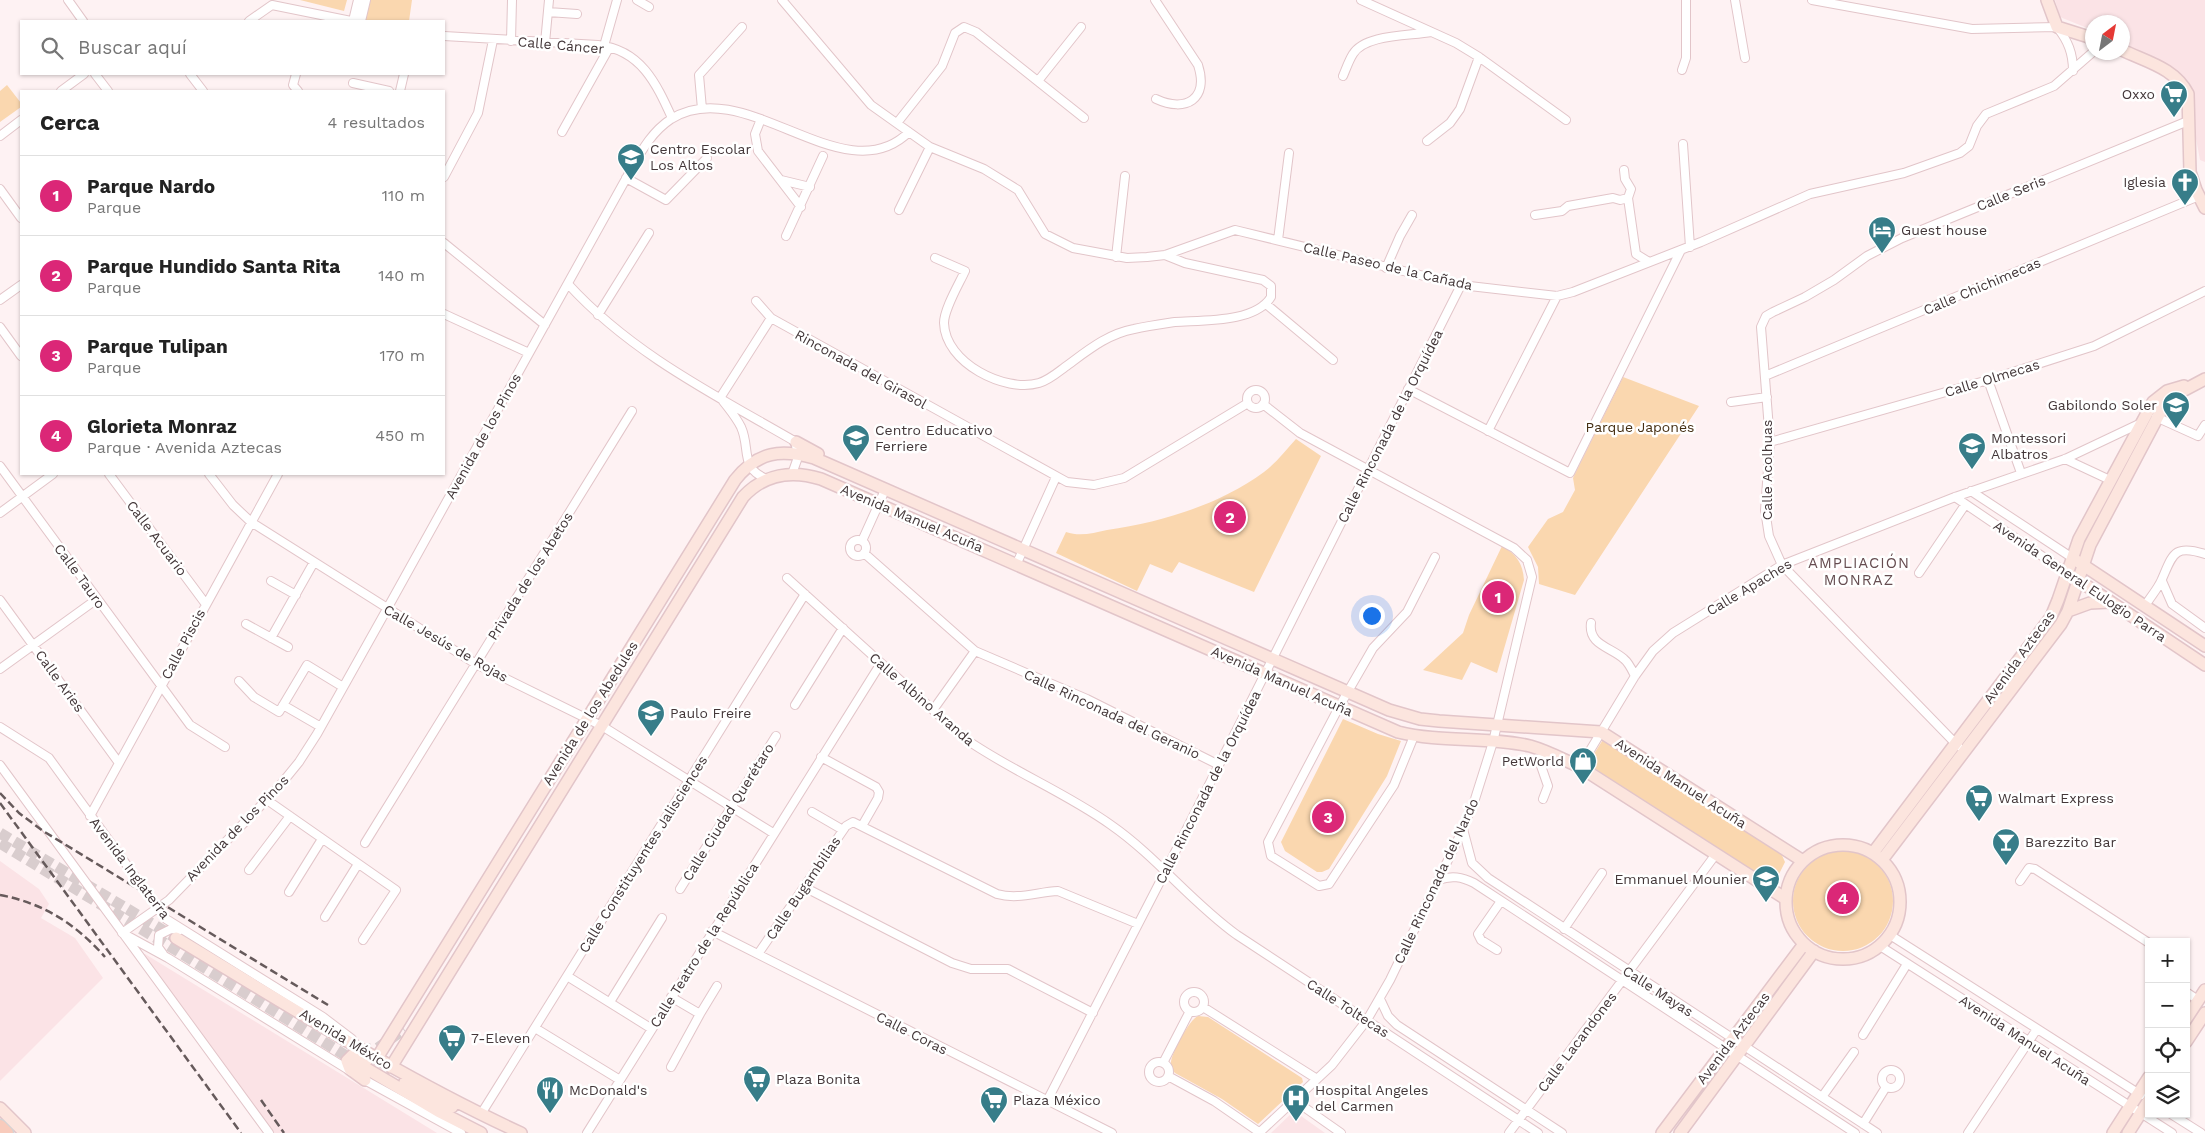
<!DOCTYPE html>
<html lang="es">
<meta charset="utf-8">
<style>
body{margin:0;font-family:"Work Sans",sans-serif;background:#f6f6f6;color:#222}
.controls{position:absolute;right:15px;bottom:15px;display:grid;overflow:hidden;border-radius:0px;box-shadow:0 1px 4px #0004}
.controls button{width:45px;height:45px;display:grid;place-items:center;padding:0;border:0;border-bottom:1px solid #e0e0e0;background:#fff;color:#222;font:25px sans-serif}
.compass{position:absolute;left:2085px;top:15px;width:45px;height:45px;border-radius:50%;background:#fff;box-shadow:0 1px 4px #0004;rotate:32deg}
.you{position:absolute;left:1371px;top:615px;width:18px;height:18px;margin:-12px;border:4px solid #fff;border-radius:50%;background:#1a73e8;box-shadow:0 0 0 8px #1a73e833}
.badge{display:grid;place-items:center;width:32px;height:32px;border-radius:50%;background:#db2777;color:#fff;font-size:16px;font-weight:700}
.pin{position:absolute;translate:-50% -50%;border:2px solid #fff;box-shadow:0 1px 5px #0006}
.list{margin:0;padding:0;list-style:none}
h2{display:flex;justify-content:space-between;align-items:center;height:65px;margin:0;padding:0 20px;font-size:21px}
h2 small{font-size:16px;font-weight:400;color:#767676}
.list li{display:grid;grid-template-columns:32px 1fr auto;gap:15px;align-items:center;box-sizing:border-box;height:80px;padding:0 20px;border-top:1px solid #e0e0e0}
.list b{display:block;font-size:19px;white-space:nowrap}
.list p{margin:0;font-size:16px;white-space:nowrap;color:#767676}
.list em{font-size:16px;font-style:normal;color:#767676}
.icon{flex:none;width:28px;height:28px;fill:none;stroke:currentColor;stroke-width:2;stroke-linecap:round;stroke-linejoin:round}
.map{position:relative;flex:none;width:2205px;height:1133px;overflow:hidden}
.search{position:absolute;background:#fff;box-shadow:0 1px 4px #0004;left:20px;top:20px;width:425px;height:55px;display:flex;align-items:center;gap:12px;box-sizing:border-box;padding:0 18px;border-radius:0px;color:#767676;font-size:19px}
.panel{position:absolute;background:#fff;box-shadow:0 1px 4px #0004;left:20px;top:90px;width:425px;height:385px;border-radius:0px}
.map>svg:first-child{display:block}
.built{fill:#fbe3e6}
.green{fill:#fad7af}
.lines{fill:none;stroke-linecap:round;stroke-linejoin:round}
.secondary-tunnel{stroke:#d9cdce;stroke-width:11;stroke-dasharray:11 5.5;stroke-linecap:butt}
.street-casing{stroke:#e2c5c9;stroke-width:10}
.secondary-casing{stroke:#e2c5c9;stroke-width:14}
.primary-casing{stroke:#d6d3d3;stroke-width:15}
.street{stroke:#fff;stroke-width:8}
.secondary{stroke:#fce5de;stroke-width:11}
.primary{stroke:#f8cbbc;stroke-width:12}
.rail{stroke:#665a5b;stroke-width:2.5;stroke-dasharray:8 4;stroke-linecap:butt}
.labels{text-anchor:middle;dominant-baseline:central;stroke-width:5;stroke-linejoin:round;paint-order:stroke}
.street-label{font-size:14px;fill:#433739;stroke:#fff}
.poi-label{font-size:14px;fill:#433739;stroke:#fff;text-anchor:start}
.park-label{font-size:14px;fill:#452f13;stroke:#fff}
.neighbourhood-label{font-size:15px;letter-spacing:1px;fill:#664d51;stroke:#fff}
</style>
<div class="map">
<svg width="2205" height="1133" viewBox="0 0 2205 1133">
<rect width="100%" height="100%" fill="#fef2f3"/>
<path class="built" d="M2055,0H2205V162L2200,160L2193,122L2173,69L2123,43L2122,22H2092V30L2060,17Z
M0,861L39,889L49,904L41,918L75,938L103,978L0,1081Z
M145,954L437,1133H270L141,956Z
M1294,1111L1325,1133H1271Z"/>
<path class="green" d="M300,0H347L344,11Z
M370,0H412L409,21L365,20Z
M7,85L21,103V107L0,122V91Z
M1623,377L1699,406L1575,595L1539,584L1538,567L1528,547L1548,519L1563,512L1575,490L1573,478Z
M1296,439L1321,456L1254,592L1179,562L1172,573L1150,564L1137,591L1056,553L1066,532C1080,537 1093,533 1107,530C1162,522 1219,505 1264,472C1276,463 1286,450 1296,439Z
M1502,546C1516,554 1523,563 1524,580L1497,673L1471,662L1462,680L1423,670L1463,633L1469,615Z
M1343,719L1378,734L1401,741L1387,776L1329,869L1322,872H1317L1285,851L1281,842Z
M1604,738L1780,851L1785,862L1778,876L1767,879L1760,877L1587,765Z
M1793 901a50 50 0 1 1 100 0a50 50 0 1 1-100 0Z
M1198,1016L1208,1017L1302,1078L1303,1082L1258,1124L1222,1099L1175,1073C1172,1070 1170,1066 1171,1062C1172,1052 1189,1020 1198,1016Z"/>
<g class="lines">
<path class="secondary-tunnel" d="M0,833L176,938
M0,843L171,947L356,1062
M360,1050L378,1048L404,1029"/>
<g class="street-casing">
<path id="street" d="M68,0L83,21
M637,0L649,7
M782,0L871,105L930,147L984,169L1018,190L1045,234L1073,248L1127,258L1147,257L1165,255L1235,230L1461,285L1557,296L1573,292L1701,242L1810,194L1904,173L1960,153L1969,146L1977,126L1986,114L2054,86L2093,52
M1155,0L1198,65C1209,99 1186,113 1156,99
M1361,0L1456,43L1479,57L1566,120
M1735,0L1745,58
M1812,0L1972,29L2057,27C2068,41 2073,53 2073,71
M548,12L577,14
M249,21L272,5L351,21
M353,21L358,0
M361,21L366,0
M444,36L598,45C641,50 656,83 672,118
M511,41L512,0
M545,43L549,0
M604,46L617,0
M1682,70L1686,58V0
M95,74L108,91
M190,74L203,91
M296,74L293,85L298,91
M1343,76C1346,69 1349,60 1353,54C1365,34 1410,36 1431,32
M1038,81L1081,27
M353,83L389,91
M61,91L84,74
M400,91L404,74
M702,109L699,75L742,27
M761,119L755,134L758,151L801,207
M897,123L942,66L955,33L964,27L976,32L1084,118
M562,132L609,48
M0,136L21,120
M1427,141L1450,123L1460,109L1479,57
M1683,144L1690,247
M1624,170L1625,179L1631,189L1628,198L1636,254L1649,262
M444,177L478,113L493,40
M626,178L666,200L707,158
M781,180L810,187
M0,189L21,218
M899,210L930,147
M1535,215L1562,211L1568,206L1613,198L1620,200L1628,198
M786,236L823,156
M1278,240L1289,153
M444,243L545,325
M1116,257L1125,176
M935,258L965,271C959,284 944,309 944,323C945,363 1005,393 1039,383C1049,380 1057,373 1065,367C1087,351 1107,334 1134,329C1148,326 1162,324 1175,322C1202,320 1255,323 1271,297V286L1263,280L1185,263L1165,255
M1386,268L1400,236L1412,215
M568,284C632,354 715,395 796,442L797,460L792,474
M0,300L21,285
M756,301L771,318L1067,482L1094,485L1124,478L1248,403
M1266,304L1333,360
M444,314L529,353
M598,315L649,233
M0,327L21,356
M1765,376L2199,196
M1988,380L2021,473
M1408,389L1570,473L1681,250
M1247 399a9 9 0 1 1 18 0a9 9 0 1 1-18 0Z
M720,398L771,318
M723,401C729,409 736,417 741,427C751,449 739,468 767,479
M1731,402L1767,397
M2156,417L2198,436L2205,425
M1488,431L1557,296
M1770,442L1988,380L2094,346L2205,291
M2065,459L2110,480
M0,466L190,725L225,747
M109,474L205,603
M209,474L233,505L251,522L476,664L602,726L773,833
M1971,491L2071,557
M1955,497L2067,573
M0,513L53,474
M850 548a8 8 0 1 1 16 0a8 8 0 1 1-16 0Z
M862,541L885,490
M864,553L975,651L1087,699L1219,765
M1017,563L1056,477
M1919,573L1965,505
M787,578L964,738C1011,771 1065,792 1111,825C1157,857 1191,902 1237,935L1538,1133
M271,581L296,595
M2162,581L2172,604L2205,628
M0,600L119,763
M2145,606C2150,597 2158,589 2162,579C2173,554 2174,544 2205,554
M1591,623C1588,645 1611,647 1624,659C1629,663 1632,670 1635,676
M246,624L288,647
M271,638L314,562
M0,669L97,599
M239,681L254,697L279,712L307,665L343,687
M283,705L321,727
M795,705L843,628
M933,710L975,651
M0,727L49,758L166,919L323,1017L352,1039
M1414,736L1394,785L1329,884L1319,886L1271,856L1268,842L1339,707L1373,648L1407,612L1435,557
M1958,746L1782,565L1769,536L1765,510L1770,442L1761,327L1766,316L1773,312L1805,297L1834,280L1867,256L1902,238L2188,121
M821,757L876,787L879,792L878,798L862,826
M0,765L269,1133
M1580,767L1635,676L1653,651L1673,633L1782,565L1955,497L2065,459L2141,423
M1543,799L1548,786L1540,763L1544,750
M267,800L396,890L363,940
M812,812L843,830
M90,816L278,474
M1463,829L1472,863L1488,878L1877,1133
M365,843L632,411
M249,870L290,816
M1438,880C1452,875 1462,877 1474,883L1855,1133
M2020,881L2029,868L2035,869L2149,943
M804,887L952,963L971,969H1008L1093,1013
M680,889L776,736
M289,892L322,839
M325,917L358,864
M1564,929L1602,873
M712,931L1112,1133
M122,933L169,900L277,789L299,762L317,734L387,609L633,166C643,148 653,131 671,119C745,72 844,196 909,132
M124,934L168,958L352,1072
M1890,935L2141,1095
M1880,946L2172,1133
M1497,950L1481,940L1478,934L1501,901
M163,954L158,947L159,935L171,929L180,930
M758,954L846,826L853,822L997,894C1018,900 1037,892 1058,891L1138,924
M567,976L652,1029
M2186,992L2198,1000
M1184 1002a10 10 0 1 1 20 0a10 10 0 1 1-20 0Z
M1380,999L1388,1016L1397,1025L1562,1133
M610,1002L662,918
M1203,1007L1317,1079
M700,1014L717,986
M535,1028L620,1080
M1863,1035L1907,964
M1149 1072a10 10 0 1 1 20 0a10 10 0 1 1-20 0Z
M1163,1063L1190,1011
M671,1067L700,1014L671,997
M1882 1079a9 9 0 1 1 18 0a9 9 0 1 1-18 0Z
M1168,1076L1214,1101L1259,1132
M361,1078L461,1133
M1822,1097L1854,1052
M1294,1100L1341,1133
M1047,1101L1165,872L1461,285
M481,1114L805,594
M2171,1114L2201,1133
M1863,1124L1886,1087
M587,1133L881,663
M1259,1133L1332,1065L1367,1020L1390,980L1463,829L1475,799L1493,742L1532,577L1527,560L1514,548L1300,433L1263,404
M1509,1133L1716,854
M1968,1133L2037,1029"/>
</g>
<g class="secondary-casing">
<path id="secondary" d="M2047,0L2057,27L2092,38
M2122,50C2147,62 2175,68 2188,94L2190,172L2196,190L2205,208
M796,442L818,454
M2077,561L2205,646
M2072,576L2205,665
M2068,611L2090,603L2110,602
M1786 902a57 57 0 1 1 114 0a57 57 0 1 1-114 0Z
M1873,853L2051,617L2058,600L2079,539L2153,402L2167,391L2184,386
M1882,860L2061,624L2068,611L2090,545L2163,407L2175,395L2205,379
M176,938C289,1006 401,1078 521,1133
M2186,1019L2205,990
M2186,1042L2205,1013
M377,1058L735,480C758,451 781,449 814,458L1389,710L1420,719L1439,721L1601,732L1803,861
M357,1063L438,1111L481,1133
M391,1067L743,497C764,474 792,470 821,479L1398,732C1442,743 1487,736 1530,746C1548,751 1564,760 1580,767L1786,899
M365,1080L350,1069L347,1061L354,1054L367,1060
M405,1082L433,1099L452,1107
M0,1108L25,1133
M1662,1133L1804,944
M1680,1133L1814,951
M2113,1133L2149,1077
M2128,1133L2149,1100"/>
</g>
<g class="primary-casing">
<path id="primary" d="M0,1126L7,1133"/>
</g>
<use href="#street" class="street"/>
<use href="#secondary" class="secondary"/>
<use href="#primary" class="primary"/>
<path class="rail" d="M0,793L19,813L43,831L328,1005
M0,803L241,1133
M0,895C43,903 76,924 105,957
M261,1100L284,1133"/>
</g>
<defs>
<g id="supermarket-pin" transform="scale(1.4375)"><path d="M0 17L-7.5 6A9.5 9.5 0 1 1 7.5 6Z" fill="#377d89" stroke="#fff"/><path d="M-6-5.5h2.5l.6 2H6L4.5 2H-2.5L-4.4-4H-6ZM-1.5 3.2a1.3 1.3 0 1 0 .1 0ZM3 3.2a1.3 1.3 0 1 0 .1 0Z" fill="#fff"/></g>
<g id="university-pin" transform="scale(1.4375)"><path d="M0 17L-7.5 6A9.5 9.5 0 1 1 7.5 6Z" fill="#377d89" stroke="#fff"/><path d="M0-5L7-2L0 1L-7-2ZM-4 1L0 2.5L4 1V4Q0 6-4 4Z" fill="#fff"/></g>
<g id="church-pin" transform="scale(1.4375)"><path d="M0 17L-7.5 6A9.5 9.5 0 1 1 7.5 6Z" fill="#377d89" stroke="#fff"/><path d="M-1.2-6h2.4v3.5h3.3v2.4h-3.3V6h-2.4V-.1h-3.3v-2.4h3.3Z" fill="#fff"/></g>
<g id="hotel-pin" transform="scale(1.4375)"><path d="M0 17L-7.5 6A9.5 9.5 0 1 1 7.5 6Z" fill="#377d89" stroke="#fff"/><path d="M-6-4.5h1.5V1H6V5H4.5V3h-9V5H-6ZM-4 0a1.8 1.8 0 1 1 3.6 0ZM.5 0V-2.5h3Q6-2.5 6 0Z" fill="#fff"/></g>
<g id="school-pin" transform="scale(1.4375)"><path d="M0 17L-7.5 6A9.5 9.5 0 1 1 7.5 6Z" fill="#377d89" stroke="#fff"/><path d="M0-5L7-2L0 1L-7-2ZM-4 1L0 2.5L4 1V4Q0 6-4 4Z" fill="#fff"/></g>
<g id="shop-pin" transform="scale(1.4375)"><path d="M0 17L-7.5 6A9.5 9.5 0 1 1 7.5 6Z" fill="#377d89" stroke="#fff"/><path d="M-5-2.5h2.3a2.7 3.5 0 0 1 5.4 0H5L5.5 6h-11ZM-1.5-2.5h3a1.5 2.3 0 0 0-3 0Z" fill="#fff"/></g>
<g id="bar-pin" transform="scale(1.4375)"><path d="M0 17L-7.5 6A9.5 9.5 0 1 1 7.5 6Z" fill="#377d89" stroke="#fff"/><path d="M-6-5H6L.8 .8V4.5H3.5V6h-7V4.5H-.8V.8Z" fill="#fff"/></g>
<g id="restaurant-pin" transform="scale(1.4375)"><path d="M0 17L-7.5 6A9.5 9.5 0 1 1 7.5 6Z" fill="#377d89" stroke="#fff"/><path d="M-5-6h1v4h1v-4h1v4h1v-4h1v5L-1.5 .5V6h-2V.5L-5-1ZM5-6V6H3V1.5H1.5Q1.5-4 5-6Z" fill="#fff"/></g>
<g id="hospital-pin" transform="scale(1.4375)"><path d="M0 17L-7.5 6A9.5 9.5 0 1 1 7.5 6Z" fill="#377d89" stroke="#fff"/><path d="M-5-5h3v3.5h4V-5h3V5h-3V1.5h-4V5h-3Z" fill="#fff"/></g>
</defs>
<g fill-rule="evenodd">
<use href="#supermarket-pin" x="2174" y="94"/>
<use href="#university-pin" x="631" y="157"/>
<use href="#church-pin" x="2185" y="182"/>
<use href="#hotel-pin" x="1882" y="230"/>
<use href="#school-pin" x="2176" y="405"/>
<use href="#school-pin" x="856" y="438"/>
<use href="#school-pin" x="1972" y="446"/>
<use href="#school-pin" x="651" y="713"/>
<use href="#shop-pin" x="1583" y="761"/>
<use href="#supermarket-pin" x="1979" y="798"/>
<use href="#bar-pin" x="2006" y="842"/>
<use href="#school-pin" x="1766" y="879"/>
<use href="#supermarket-pin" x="452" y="1038"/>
<use href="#supermarket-pin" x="757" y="1079"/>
<use href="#restaurant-pin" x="550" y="1090"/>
<use href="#hospital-pin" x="1296" y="1098"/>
<use href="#supermarket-pin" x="994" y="1100"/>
</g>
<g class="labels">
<g class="street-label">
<text transform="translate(561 45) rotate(5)">Calle Cáncer</text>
<text transform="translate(2011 193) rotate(-22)">Calle Seris</text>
<text transform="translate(1388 266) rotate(13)">Calle Paseo de la Cañada</text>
<text transform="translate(1982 286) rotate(-23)">Calle Chichimecas</text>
<text transform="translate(861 369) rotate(29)">Rinconada del Girasol</text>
<text transform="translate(1992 378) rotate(-17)">Calle Olmecas</text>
<text transform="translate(1390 426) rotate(-63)">Calle Rinconada de la Orquídea</text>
<text transform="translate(483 436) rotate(-61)">Avenida de los Pinos</text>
<text transform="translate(1767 470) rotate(-90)">Calle Acolhuas</text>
<text transform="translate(912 518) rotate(23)">Avenida Manuel Acuña</text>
<text transform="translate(157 538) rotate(53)">Calle Acuario</text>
<text transform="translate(80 576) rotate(54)">Calle Tauro</text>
<text transform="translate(530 576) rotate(-58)">Privada de los Abetos</text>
<text transform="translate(2080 581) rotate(34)">Avenida General Eulogio Parra</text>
<text transform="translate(1749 587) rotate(-31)">Calle Apaches</text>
<text transform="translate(446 643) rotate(30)">Calle Jesús de Rojas</text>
<text transform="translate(183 644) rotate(-62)">Calle Piscis</text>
<text transform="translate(2019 657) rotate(-54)">Avenida Aztecas</text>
<text transform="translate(60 681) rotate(54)">Calle Aries</text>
<text transform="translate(1282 681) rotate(24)">Avenida Manuel Acuña</text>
<text transform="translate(922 699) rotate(41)">Calle Albino Aranda</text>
<text transform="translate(590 713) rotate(-58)">Avenida de los Abedules</text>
<text transform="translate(1112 714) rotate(25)">Calle Rinconada del Geranio</text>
<text transform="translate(1681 783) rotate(33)">Avenida Manuel Acuña</text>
<text transform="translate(1208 787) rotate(-63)">Calle Rinconada de la Orquídea</text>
<text transform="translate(728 812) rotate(-58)">Calle Ciudad Querétaro</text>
<text transform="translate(237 828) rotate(-46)">Avenida de los Pinos</text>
<text transform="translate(643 854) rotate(-58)">Calle Constituyentes Jalisciences</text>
<text transform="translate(130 868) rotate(53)">Avenida Inglaterra</text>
<text transform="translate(1436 881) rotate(-65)">Calle Rinconada del Nardo</text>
<text transform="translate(803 888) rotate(-56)">Calle Bugambilias</text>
<text transform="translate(704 945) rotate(-58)">Calle Teatro de la República</text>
<text transform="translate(1658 991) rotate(33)">Calle Mayas</text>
<text transform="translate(1348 1008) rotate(33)">Calle Toltecas</text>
<text transform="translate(912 1033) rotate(27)">Calle Coras</text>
<text transform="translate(1733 1038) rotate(-53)">Avenida Aztecas</text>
<text transform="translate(346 1039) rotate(31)">Avenida México</text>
<text transform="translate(2025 1040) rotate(33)">Avenida Manuel Acuña</text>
<text transform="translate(1577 1042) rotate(-53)">Calle Lacandones</text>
</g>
<g class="poi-label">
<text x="2155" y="94" text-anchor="end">Oxxo</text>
<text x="650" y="149">Centro Escolar<tspan x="650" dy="16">Los Altos</tspan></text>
<text x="2166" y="182" text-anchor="end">Iglesia</text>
<text x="1901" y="230">Guest house</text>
<text x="2157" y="405" text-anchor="end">Gabilondo Soler</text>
<text x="875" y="430">Centro Educativo<tspan x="875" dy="16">Ferriere</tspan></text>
<text x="1991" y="438">Montessori<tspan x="1991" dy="16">Albatros</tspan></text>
<text x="670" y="713">Paulo Freire</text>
<text x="1564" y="761" text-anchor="end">PetWorld</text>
<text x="1998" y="798">Walmart Express</text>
<text x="2025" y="842">Barezzito Bar</text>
<text x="1747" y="879" text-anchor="end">Emmanuel Mounier</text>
<text x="471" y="1038">7-Eleven</text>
<text x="776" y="1079">Plaza Bonita</text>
<text x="569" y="1090">McDonald's</text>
<text x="1315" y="1090">Hospital Angeles<tspan x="1315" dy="16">del Carmen</tspan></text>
<text x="1013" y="1100">Plaza México</text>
</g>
<g class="park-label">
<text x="1640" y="427">Parque Japonés</text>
</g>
<g class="neighbourhood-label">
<text x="1859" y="563">AMPLIACIÓN<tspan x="1859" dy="17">MONRAZ</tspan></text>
</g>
</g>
</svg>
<div class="controls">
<button>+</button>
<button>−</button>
<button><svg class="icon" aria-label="locate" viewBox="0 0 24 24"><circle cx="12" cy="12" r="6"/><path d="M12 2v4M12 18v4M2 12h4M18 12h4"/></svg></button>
<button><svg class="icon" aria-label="layers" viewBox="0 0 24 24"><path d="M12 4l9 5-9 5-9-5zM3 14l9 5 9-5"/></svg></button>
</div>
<svg class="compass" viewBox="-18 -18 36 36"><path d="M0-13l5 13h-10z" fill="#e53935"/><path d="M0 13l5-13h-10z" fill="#767676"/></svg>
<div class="you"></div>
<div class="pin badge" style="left:1498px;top:597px">1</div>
<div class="pin badge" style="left:1230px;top:517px">2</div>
<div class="pin badge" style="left:1328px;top:817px">3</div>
<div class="pin badge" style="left:1843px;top:898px">4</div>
<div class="search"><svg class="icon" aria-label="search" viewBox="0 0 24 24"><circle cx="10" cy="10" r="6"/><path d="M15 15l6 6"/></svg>Buscar aquí</div>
<section class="panel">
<h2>Cerca<small>4 resultados</small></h2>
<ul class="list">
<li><span class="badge">1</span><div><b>Parque Nardo</b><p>Parque</p></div><em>110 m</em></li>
<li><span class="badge">2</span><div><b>Parque Hundido Santa Rita</b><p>Parque</p></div><em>140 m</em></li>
<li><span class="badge">3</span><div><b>Parque Tulipan</b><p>Parque</p></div><em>170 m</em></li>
<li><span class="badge">4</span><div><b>Glorieta Monraz</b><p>Parque · Avenida Aztecas</p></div><em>450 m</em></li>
</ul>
</section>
</div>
